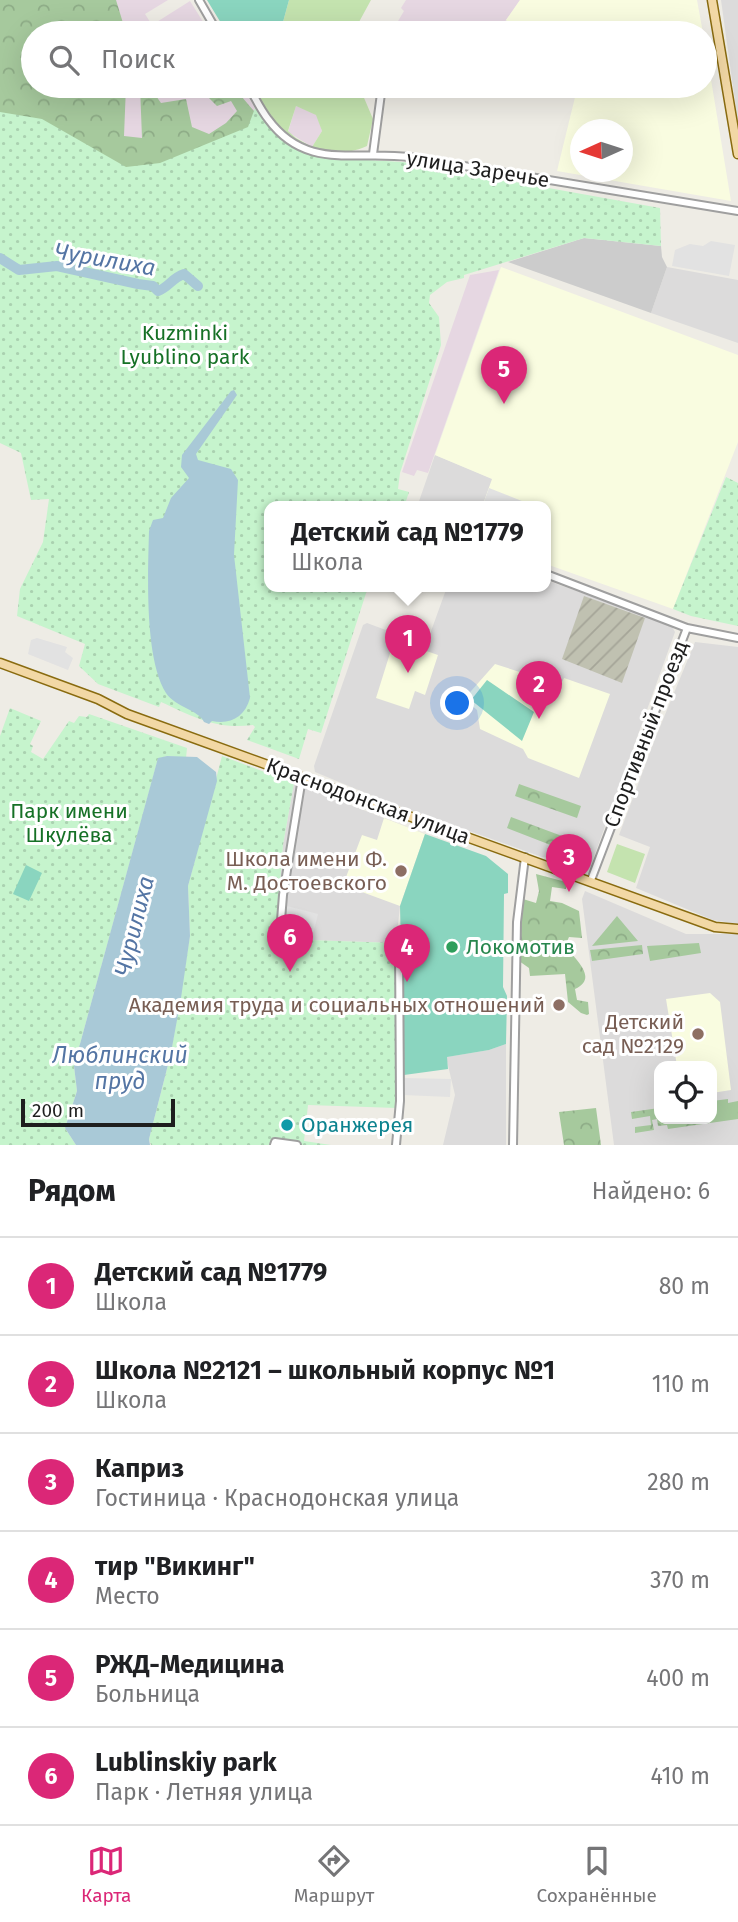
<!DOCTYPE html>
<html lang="ru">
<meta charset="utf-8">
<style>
body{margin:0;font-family:"Fira Sans",sans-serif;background:#f6f6f6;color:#202124}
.controls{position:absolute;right:21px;bottom:21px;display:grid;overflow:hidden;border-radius:14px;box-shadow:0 7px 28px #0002}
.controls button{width:63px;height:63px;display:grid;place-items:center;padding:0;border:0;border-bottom:2px solid #e0e0e0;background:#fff;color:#202124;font:35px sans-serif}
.compass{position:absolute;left:570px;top:119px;width:63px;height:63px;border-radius:50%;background:#fff;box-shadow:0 7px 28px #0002;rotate:267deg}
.scale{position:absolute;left:21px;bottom:18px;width:154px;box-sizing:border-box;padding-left:7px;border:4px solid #1e1e1e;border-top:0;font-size:19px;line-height:24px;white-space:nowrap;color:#1e1e1e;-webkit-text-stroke:5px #fff;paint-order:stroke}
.you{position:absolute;left:458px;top:704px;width:24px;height:24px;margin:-18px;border:5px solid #fff;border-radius:50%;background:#1a73e8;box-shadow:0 0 0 10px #1a73e833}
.badge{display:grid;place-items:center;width:46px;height:46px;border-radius:50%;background:#db2777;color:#fff;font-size:23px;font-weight:700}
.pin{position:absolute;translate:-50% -58px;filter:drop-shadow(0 2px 4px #0008)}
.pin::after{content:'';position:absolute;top:37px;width:24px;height:21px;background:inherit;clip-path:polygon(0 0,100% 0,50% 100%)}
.popup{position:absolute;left:264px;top:501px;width:287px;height:91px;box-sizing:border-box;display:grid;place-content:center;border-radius:14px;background:#fff;filter:drop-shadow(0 2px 5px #0005);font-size:23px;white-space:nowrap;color:#757577}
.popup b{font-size:26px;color:#202124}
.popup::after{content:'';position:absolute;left:50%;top:100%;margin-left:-14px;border:14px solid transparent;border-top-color:#fff}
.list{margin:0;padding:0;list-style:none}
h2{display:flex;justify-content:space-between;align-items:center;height:91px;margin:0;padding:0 28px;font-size:30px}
h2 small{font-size:23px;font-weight:400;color:#757577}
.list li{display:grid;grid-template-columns:46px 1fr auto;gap:21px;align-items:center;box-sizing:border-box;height:98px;padding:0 28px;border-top:2px solid #e0e0e0}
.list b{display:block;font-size:26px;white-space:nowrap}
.list p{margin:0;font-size:23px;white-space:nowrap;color:#757577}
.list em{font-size:23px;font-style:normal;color:#757577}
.icon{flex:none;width:38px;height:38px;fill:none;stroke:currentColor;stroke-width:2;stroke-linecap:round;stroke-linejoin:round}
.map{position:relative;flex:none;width:738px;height:1145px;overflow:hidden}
.search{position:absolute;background:#fff;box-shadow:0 7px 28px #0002;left:21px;right:21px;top:21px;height:77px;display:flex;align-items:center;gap:18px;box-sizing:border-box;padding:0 24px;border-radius:38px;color:#757577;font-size:26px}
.sheet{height:679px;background:#fff}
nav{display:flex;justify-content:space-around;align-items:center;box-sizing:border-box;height:98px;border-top:2px solid #e0e0e0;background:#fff;font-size:19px;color:#757577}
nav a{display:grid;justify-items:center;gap:4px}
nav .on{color:#db2777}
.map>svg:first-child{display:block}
.residential{fill:#dcdbdb;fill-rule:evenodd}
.industrial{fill:#e6d7e2}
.education{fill:#f9fce0;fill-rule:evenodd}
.religious{fill:#ccc}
.construction{fill:url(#construction-furrows)}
.grass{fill:#c4e3af;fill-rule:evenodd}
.forest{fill:url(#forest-crowns)}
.park{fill:url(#park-dots)}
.pitch{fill:#8ad5bf}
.parking{fill:#e2e2e2}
.water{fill:#a9c9d7}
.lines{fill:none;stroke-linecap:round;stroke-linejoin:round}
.river{stroke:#a9c9d7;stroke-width:10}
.minor-casing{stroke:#9f9f9f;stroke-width:10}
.major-casing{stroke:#896b0f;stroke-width:11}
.minor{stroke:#fff;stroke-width:6}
.major{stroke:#f2d8a5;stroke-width:8}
.education-dot{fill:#8d6e63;stroke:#fff;stroke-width:2.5}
.leisure-dot{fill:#2e9e5b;stroke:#fff;stroke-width:2.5}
.culture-dot{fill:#0f9aa8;stroke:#fff;stroke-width:2.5}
.labels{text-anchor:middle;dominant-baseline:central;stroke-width:6;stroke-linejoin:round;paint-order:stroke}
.street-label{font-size:21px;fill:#1e1e1e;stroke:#fff}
.park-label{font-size:21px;fill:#167126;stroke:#fff}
.education-label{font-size:21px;fill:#785e54;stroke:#fff;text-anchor:end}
.leisure-label{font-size:21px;fill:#27864d;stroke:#fff;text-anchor:start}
.culture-label{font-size:21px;fill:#0d838f;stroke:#fff;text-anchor:start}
.water-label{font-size:23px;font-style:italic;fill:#5475a4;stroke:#fff}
</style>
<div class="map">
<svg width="738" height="1145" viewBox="0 0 738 1145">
<defs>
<pattern id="construction-furrows" width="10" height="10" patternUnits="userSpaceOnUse" patternTransform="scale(1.75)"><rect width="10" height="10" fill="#c0c1b1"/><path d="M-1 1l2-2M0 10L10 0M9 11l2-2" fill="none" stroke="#a5a598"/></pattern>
<pattern id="forest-crowns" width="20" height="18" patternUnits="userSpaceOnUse" patternTransform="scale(1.75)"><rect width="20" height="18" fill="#a6c99d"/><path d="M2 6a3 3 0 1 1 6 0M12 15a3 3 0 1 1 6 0" fill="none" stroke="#8eac87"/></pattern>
<pattern id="park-dots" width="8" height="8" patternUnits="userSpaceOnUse" patternTransform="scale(1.75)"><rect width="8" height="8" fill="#c6f4cd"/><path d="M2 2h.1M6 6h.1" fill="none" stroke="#aad1b0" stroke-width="1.8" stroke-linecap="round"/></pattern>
</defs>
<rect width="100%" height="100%" fill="#eeece5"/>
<path class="residential" d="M721,0H738V123Z
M667,267L738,280V343L651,313Z
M435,455L493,479L482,507H417Z
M546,580L671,625L675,632L590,868L586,872L580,871L552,858L542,857L385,801L315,772L314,766L363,625L367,623L426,645L447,587H546Z
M695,642L738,647V924L713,920L636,888L650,847L619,835L655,739Z
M294,783L425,834L400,906L396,943L308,940L285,934L275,935L283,845Z
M585,891L686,934H738V1145H614L582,899ZM659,1066H712V1119H659Z
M506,1044V1145H443L455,1095L446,1057L489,1050Z"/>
<path class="industrial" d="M15,0H168L145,14L152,25L190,1L210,33H33V86H241L255,108L248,126L160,163L42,119L0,49Z
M406,0H520L497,33H391L404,11L401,8Z
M296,106L317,114L322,131L312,147L288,132Z
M499,270L428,473L417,470L414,476L402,472L470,275Z"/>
<path class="education" d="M520,0H697L703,33H522L506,20Z
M705,43L731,201L557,171L577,89L573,86H705ZM580,130H622V172H580Z
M501,267L738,355V442L673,609L546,564V507H482L492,479L435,455Z
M397,641L438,655L425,695L415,691L409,709L376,698L391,650L394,651Z
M495,664L554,683L561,684L564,678L610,694L579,778L528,758L523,749L480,729L477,710L464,699Z
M384,818L425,834L400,906L343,885L362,835L377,840Z
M710,993L720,1002L731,1090L712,1093V1066H677L666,999Z"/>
<path class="religious" d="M584,238L661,246L662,257L667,267L651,313L508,262Z"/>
<path class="construction" d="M584,596L645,618L622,683L562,659Z"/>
<path class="grass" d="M289,0H371L353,33H280Z
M260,86H359L373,119L367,146C316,168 280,135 256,94ZM296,106L316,115L322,131L312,147L296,138L288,131Z
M617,844L645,854L635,883L607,872Z"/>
<path class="forest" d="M0,0H116L123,23L131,33H33V86H126L124,136L142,138L140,86H149L161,103L186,99L192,127L209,134L226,123L237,111L231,101L217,106L207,96L202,86H233C262,121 287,155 336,159L0,414Z
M519,784L581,806L577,818L515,796Z
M511,817L570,839L566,851L507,828Z
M536,874L566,882V889L552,887L550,901L562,903L579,911L582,938L569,937L565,946C575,959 599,978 575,989L577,1000L588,1002L589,1014L587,1015L581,1013L568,1002L565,974L530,976L529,968L519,961L523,899L536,903L539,891Z
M617,916L638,941L592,946Z
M699,943L701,953L650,961L647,946Z
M642,945L643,954L592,961L590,950Z
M728,1099V1103L738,1101V1119L668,1129L667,1125L658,1126L657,1119L652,1120L654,1130L635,1133V1127L651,1125L650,1116L632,1119L631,1112L659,1108V1119H712V1101Z
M596,1108L601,1145H564L559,1112Z"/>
<path class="park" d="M255,108C273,127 288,148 314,157L403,162L660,208L661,246L584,238L464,275V278L447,282L430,295L429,303L439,317L441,345L400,473L398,489L409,492L404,507H270V587H368L321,733L308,729L299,759L247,740L255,727L253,725C216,730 194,717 161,702L159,707L98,684L79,666L85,644L17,616L20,589L43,542L49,499L31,500L21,453L0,443V112L42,119L126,167L160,163L248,127Z
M726,477L738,483V626L691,616L673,609Z
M10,708L41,721L30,744L33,746L31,752L43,759L69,721L74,723L79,716L87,717L89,714L187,748L186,758L167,756L158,759L74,1066L77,1091L65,1128L76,1145H0V736Z
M222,756L294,783L283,845L276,935L285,934L308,940L396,943L397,1108L308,1105L304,1141L331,1145H151L149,1139L171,1053L190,936L188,886Z"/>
<path class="pitch" d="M207,0H289L280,33H227Z
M487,680L534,712L522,741L471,700Z
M425,834L486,856L508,874V893L504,894L503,987L507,996L506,1044L489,1050L447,1057L448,1069L404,1075L400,906Z
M26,865L42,873L29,901L13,894Z"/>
<path class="parking" d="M711,241L735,245L729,276L672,266L675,250L690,244L703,246Z
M489,488L532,505V507H482Z
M37,638L67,647L65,652L73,658L68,670L28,654L31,640Z
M287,906L318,914L312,938L281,931Z
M403,1078L451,1079L450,1097L403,1095Z"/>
<path class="water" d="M234,390L237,395L196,454L198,460L231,469L238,480L234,555L250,698C245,717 230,725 212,721L209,724L204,722C199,710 175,707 166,693C144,658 148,572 149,531L153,520L163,518L171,498L189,478L181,467L182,455L231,391Z
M167,756L197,757L216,772L217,781L188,886L190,936L181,998L171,1053L149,1139L150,1145H76L65,1128L77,1091L74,1066L158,758Z"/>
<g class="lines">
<path class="river" d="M0,258L19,270L57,266L138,284L153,286L158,291C169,287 172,278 184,274L198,286"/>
<g class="minor-casing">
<path id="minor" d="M199,0L218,33
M248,86C255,97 260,109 268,119C306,171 355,150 409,157L738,211
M373,154L382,86
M546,574L687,628L738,638
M591,880L687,628
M280,933L283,895L301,784L305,778
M274,1145L275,1142L297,1145
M396,1145L400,1101L399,946
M513,1145L517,922L525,857"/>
</g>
<g class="major-casing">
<path id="major" d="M712,0L738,154
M0,663L98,699L127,714L715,927L738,929"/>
</g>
<use href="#minor" class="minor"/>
<use href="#major" class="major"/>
</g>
<g class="education-dot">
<circle cx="401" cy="871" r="7"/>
<circle cx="559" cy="1005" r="7"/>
<circle cx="698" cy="1034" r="7"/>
</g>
<circle class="leisure-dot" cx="452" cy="947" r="7"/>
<circle class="culture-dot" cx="287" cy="1125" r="7"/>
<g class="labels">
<g class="street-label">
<text transform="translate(478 169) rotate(9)">улица Заречье</text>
<text transform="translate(646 734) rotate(-69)">Спортивный проезд</text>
<text transform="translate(368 801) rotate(20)">Краснодонская улица</text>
</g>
<g class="park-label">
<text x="185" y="333">Kuzminki<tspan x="185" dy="24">Lyublino park</tspan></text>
<text x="69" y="811">Парк имени<tspan x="69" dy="24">Шкулёва</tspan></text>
</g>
<g class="education-label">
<text x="387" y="859">Школа имени Ф.<tspan x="387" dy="24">М. Достоевского</tspan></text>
<text x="545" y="1005">Академия труда и социальных отношений</text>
<text x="684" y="1022">Детский<tspan x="684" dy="24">сад №2129</tspan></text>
</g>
<g class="leisure-label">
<text x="466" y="947">Локомотив</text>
</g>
<g class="culture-label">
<text x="301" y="1125">Оранжерея</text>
</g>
<g class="water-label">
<text transform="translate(105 259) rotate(10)">Чурилиха</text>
<text transform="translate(134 926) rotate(-76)">Чурилиха</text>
<text x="120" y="1055">Люблинский<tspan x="120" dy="26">пруд</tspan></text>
</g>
</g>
</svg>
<div class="controls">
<button><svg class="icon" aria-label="locate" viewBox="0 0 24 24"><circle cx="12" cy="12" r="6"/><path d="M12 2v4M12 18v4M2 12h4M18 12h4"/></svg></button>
</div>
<svg class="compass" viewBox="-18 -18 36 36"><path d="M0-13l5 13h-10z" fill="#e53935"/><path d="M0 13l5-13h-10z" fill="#757577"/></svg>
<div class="scale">200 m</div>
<div class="you"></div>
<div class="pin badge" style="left:408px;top:673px">1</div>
<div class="popup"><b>Детский сад №1779</b>Школа</div>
<div class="pin badge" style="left:539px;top:719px">2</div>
<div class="pin badge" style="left:569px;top:892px">3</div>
<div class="pin badge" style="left:407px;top:982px">4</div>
<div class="pin badge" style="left:504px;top:404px">5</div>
<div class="pin badge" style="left:290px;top:972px">6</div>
<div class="search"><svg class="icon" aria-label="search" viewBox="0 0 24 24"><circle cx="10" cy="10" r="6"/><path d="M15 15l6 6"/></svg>Поиск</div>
</div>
<section class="sheet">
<h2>Рядом<small>Найдено: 6</small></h2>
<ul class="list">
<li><span class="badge">1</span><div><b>Детский сад №1779</b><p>Школа</p></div><em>80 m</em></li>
<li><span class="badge">2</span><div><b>Школа №2121 – школьный корпус №1</b><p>Школа</p></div><em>110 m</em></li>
<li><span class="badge">3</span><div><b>Каприз</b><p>Гостиница · Краснодонская улица</p></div><em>280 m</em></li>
<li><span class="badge">4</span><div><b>тир &quot;Викинг&quot;</b><p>Место</p></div><em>370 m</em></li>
<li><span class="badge">5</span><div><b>РЖД-Медицина</b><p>Больница</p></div><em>400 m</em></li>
<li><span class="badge">6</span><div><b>Lublinskiy park</b><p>Парк · Летняя улица</p></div><em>410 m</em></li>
</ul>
</section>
<nav>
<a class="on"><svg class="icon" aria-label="map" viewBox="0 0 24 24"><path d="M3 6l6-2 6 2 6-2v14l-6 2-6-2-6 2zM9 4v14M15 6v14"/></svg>Карта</a>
<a><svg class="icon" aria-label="directions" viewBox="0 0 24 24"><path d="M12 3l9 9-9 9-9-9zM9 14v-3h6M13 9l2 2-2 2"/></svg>Маршрут</a>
<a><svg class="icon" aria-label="saved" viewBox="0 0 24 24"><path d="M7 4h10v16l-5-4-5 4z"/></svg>Сохранённые</a>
</nav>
